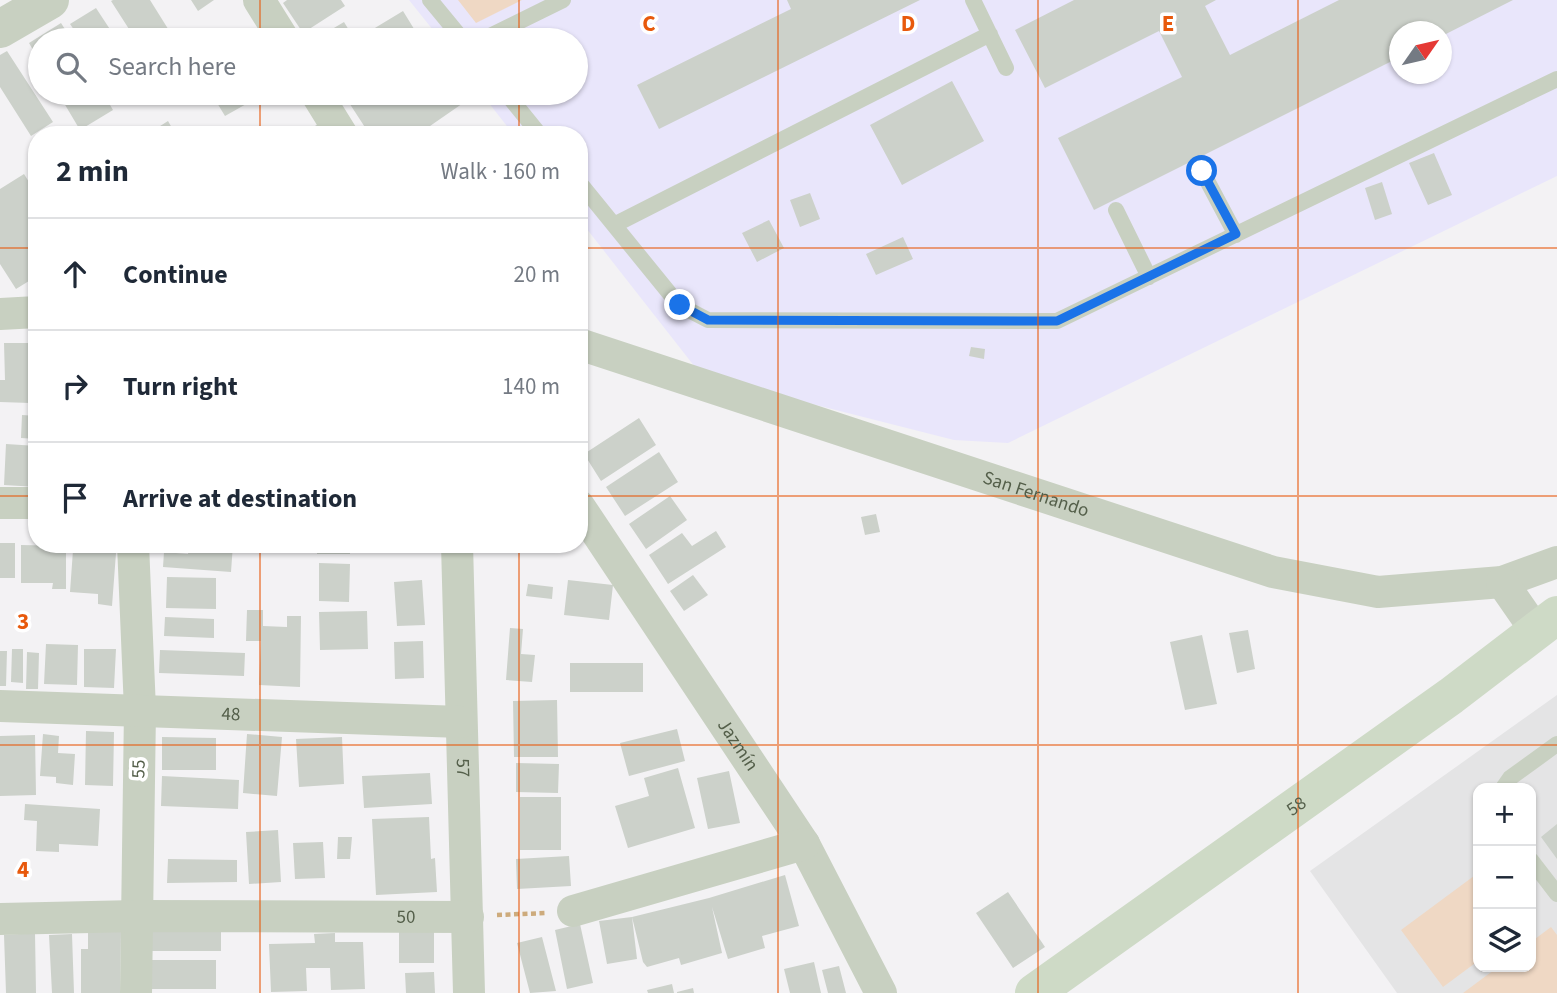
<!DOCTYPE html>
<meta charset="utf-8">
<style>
body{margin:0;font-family:"Source Sans 3",sans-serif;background:#f6f6f7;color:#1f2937}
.controls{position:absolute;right:21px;bottom:21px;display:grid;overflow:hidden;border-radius:14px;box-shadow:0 2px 5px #0004}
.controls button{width:63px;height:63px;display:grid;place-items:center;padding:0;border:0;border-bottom:2px solid #e0e1e3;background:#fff;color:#1f2937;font:35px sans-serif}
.compass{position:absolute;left:1389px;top:21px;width:63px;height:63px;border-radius:50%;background:#fff;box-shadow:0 2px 5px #0004;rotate:56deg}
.stop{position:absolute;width:21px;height:21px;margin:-16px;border:5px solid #1a73e8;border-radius:50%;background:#fff}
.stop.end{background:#1a73e8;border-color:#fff;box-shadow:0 2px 7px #0008}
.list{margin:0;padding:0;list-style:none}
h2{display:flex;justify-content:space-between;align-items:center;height:91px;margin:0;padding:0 28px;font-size:30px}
h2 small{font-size:23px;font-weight:400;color:#747a83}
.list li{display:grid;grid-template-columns:46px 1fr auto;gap:21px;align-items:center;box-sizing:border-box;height:112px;padding:0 28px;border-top:2px solid #e0e1e3}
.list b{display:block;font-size:26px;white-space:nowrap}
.list em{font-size:23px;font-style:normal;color:#747a83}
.icon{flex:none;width:38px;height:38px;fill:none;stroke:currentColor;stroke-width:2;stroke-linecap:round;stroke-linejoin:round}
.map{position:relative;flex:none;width:1557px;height:993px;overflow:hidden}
.search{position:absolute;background:#fff;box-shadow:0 2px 5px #0004;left:28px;top:28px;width:560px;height:77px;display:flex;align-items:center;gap:18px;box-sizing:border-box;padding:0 24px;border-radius:38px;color:#747a83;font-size:26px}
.panel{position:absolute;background:#fff;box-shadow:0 2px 5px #0004;left:28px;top:126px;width:560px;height:427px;border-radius:28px}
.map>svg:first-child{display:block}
.education{fill:#e4e4e5;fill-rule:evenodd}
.medical{fill:#e9e6fb;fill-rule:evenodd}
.green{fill:#efd8c4}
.building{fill:#ccd1ca}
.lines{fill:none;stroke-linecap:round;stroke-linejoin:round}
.path{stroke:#cdab7c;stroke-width:4.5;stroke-dasharray:5 3.5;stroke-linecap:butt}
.service{stroke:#c8d0c1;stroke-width:16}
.minor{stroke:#c8d0c1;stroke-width:32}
.tertiary{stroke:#c8d0c1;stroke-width:38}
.secondary{stroke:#cedac6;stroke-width:38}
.route{stroke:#1a73e8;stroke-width:9}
.grid{fill:none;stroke:#e8590c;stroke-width:2;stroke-opacity:0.55}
.labels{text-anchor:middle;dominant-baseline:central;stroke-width:7;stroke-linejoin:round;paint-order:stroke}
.street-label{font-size:19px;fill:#545f4a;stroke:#fff}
.grid-label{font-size:23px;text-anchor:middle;font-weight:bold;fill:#e8590c;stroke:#fff;stroke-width:7;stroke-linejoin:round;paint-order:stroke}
</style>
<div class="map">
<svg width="1557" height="993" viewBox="0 0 1557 993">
<rect width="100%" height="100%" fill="#f3f2f4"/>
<path class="education" d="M1557,695V993H1397L1310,871ZM1478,788H1531V967H1478Z"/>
<path class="medical" d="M409,0H1557V176L1008,443L954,440L702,376L579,219V135H514L481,93H576V40H441ZM1400,32H1442V74H1400Z"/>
<path class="green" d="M458,0H522L476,23Z
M1478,873V961L1443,987L1401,930Z
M1551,927L1557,935V993H1463L1498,967H1531V942Z"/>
<path class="building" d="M113,0H150L175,40H136L111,1Z
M191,0H214L198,11Z
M287,0H341L345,6L303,33L283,3Z
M787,0H920L659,129L637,85L791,9Z
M1074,0H1216L1205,6L1230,55L1339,0H1513L1442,36V32H1400V57L1094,210L1058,138L1182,77L1159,31L1045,88L1015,30Z
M96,8L117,40H81L70,24Z
M403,11L419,37L414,40H319L317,38L344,22L355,40Z
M61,23L72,40H40V62L29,43Z
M7,51L53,122L31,136L0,87V55Z
M952,81L984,141L902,185L870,125Z
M58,93H103L113,110L80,130Z
M211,93H266L225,116Z
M347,93H465L469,99L417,135H370L344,95Z
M168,121L176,135H146Z
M318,124L325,135H301Z
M208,127L213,135H196Z
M1434,153L1452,195L1428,205L1409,163Z
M24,174L29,182L37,177V276L16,289L0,264V189Z
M1382,182L1392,214L1375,220L1365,188Z
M810,193L820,219L800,227L790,200Z
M769,220L784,248L757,262L742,233Z
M903,237L913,259L876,275L866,254Z
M4,343H29V382H37V390H30V403L0,402V380H5Z
M971,347L985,349L984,359L969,356Z
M22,415L37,416V439L21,438Z
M639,418L656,445L601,481L584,454Z
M6,444L37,446V487L4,485Z
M659,452L678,482L625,516L606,487Z
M670,496L687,520L646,549L629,524Z
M876,514L880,532L865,535L861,517Z
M716,531L726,547L668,584L649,555L682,533L692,546Z
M0,543H15V578H0Z
M189,544H233L231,572L163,567L164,552L188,554Z
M317,544H350V554H317Z
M21,545L66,546V589H52L53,583H21Z
M73,550L116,553L112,606L98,604V594L70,592Z
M319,563L350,564L349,602L319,601Z
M693,575L708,595L684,611L670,591Z
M167,577L216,578V609L166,608Z
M422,580L425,625L397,626L394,582Z
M568,580L613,585L609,620L564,615Z
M528,584L553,587L552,599L526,596Z
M247,610H263V626L287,627V616H301L300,687L259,685L261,641H246Z
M367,611L368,649L320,650L319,612Z
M165,617L214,619V638L164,636Z
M510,628L523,629L521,654L535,655L532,682L506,680Z
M1248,630L1255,669L1237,673L1229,633Z
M1202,635L1217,704L1185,710L1170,642Z
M423,641L424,678L395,679L394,642Z
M46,644L78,645L77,685L44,684Z
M12,649H23V683L11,682Z
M84,649H116L114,688L84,687Z
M160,650L245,653L244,676L159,673Z
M0,651H7L6,686H0Z
M27,652L39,653L38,689H26Z
M570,663H643V692H570Z
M557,700L558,757H514L513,701Z
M677,729L685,761L629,776L620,743Z
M86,731L114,732L113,786L85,785Z
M43,734L59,736L58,753L75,754L73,785L56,783V777L40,776Z
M247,734L282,737L277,796L243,793Z
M35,735L36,795L0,796V736Z
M162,737L216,738V770H162Z
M342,737L344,784L299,787L296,739Z
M516,763L559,764L558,793L516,792Z
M678,768L695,828L628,848L615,806L649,796L644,778Z
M729,771L740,823L708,829L697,778Z
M430,773L432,804L364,808L362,776Z
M162,776L239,780L238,809L161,806Z
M520,797H561V850H520Z
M25,804L100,809L98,846L59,844V852L36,851L37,821L24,820Z
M429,817L431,859L435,858L437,892L376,895L372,819Z
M1557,824V859L1541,837Z
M278,830L281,882L249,884L246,832Z
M338,837H352L350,859H337Z
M323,842L325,878L295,879L293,843Z
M569,856L571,886L517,889L516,859Z
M168,859L237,860V882L167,883Z
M785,875L799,926L762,936L765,948L728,959L712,907L722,953L681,965L679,958L647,967L643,962L632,917L709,898Z
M1008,892L1045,947L1013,968L976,913Z
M632,917L637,959L607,964L599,921Z
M146,924H221V951H146Z
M580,924L593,983L567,989L555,930Z
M88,931H121L120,993H81V949H88Z
M399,931H434V963H399Z
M35,933L36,993H6L4,935Z
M335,933V942H363L365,989L331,990L330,968H306L307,991L271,992L269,944L315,943L314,934Z
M72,934L74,993H52L49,935Z
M542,937L556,991L530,993L517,943Z
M147,960H216V989H147Z
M814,962L821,993H790L784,969Z
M839,966L846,993H828L822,970Z
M434,972L435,993H406L405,973Z
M672,984L674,993H648L647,990Z
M693,988L694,993H677V992Z"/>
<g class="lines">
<path class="path" d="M497,915L547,913"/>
<path class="service" d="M430,0L463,40
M973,0L1006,68
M482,40L563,0
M506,93L540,135
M1202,171L1236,235
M579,182L679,305L708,320L1057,321L1557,79
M1116,210L1149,277
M614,225L990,34
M1503,788L1510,778L1557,744
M1531,860L1557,894"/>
<g class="minor">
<path d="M259,0L284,40"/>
<path d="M316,93L342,135"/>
<path d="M0,314L37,312"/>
<path id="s1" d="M579,344L1273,572L1378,592L1502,582L1557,562"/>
<path d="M0,503H37"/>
<path id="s2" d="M579,506L804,844L881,993"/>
<path d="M133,544L140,710L136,993"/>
<path id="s3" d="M457,544L469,993"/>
<path d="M1502,582L1536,631"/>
<path id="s4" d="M0,706L461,722"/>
<path d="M573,911L804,844"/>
<path id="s5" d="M0,919L137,916L468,917"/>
</g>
<path class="tertiary" d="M0,29L50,0"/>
<path class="secondary" id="s6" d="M1034,993L1451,696L1557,615"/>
</g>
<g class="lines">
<path class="route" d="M680,305L708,320L1057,321L1236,234L1202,171"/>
</g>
<path class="grid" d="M260,0V40M519,0V40M778,0V993M1038,0V993M1298,0V993M260,93V135M519,93V135M0,248H37M579,248H1557M0,496H37M579,496H1557M260,544V993M519,544V993M0,745H1557"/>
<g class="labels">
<g class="street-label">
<text stroke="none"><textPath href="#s1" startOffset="481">San Fernando</textPath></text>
<text stroke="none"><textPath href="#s4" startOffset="231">48</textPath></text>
<text stroke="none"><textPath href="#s2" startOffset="287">Jazmín</textPath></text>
<text transform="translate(139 769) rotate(-89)">55</text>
<text stroke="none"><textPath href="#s3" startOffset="224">57</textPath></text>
<text stroke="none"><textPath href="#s6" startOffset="322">58</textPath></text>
<text stroke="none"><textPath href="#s5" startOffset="406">50</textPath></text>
</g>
</g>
<g class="grid-label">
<text x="649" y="31">C</text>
<text x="908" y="31">D</text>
<text x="1168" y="31">E</text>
<text x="23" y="629">3</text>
<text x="23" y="877">4</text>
</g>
</svg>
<div class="controls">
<button>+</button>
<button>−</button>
<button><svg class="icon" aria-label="layers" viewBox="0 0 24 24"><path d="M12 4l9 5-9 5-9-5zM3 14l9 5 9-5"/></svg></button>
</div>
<svg class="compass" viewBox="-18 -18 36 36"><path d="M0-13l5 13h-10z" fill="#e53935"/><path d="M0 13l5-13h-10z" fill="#747a83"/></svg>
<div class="stop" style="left:1202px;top:171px"></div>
<div class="stop end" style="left:680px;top:305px"></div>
<div class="search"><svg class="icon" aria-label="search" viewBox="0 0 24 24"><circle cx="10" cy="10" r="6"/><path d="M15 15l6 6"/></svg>Search here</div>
<section class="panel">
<h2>2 min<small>Walk · 160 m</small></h2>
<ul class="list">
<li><svg class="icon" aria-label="ahead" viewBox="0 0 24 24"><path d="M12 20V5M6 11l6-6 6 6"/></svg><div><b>Continue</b></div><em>20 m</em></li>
<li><svg class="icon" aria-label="right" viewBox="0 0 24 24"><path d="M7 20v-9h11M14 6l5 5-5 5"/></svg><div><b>Turn right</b></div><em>140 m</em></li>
<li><svg class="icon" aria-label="arrive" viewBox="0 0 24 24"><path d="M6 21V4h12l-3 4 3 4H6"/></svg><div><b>Arrive at destination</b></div></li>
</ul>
</section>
</div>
